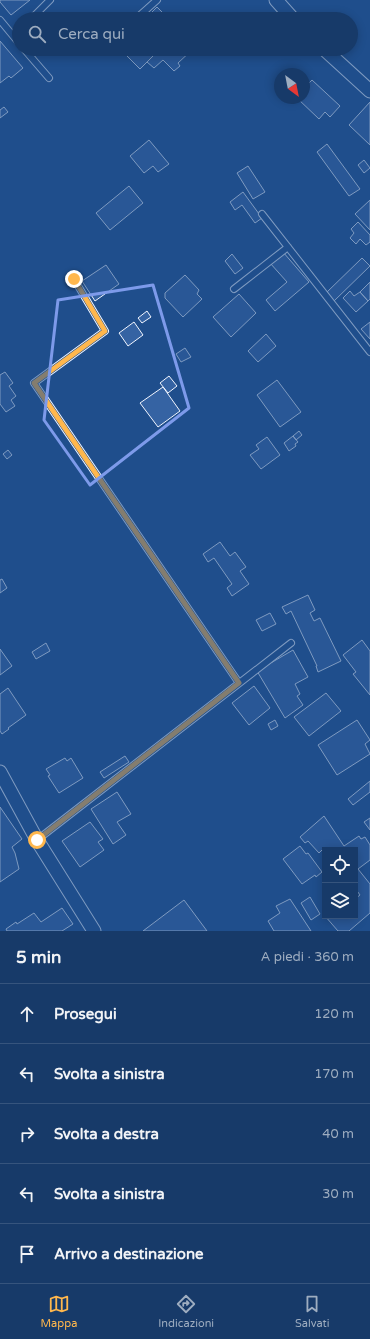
<!DOCTYPE html>
<html lang="it">
<meta charset="utf-8">
<style>
body{margin:0;font-family:"Varela Round",sans-serif;background:#244571;color:#f1f3f6}
.controls{position:absolute;right:12px;bottom:12px;display:grid;overflow:hidden;border-radius:0px;box-shadow:0 2px 10px #0003}
.controls button{width:36px;height:36px;display:grid;place-items:center;padding:0;border:0;border-bottom:1px solid #36547d;background:#173a69;color:#f1f3f6;font:20px sans-serif}
.compass{position:absolute;left:274px;top:68px;width:36px;height:36px;border-radius:50%;background:#173a69;box-shadow:0 2px 10px #0003;rotate:148deg}
.stop{position:absolute;width:12px;height:12px;margin:-9px;border:3px solid #ffb74d;border-radius:50%;background:#fff}
.stop.end{background:#ffb74d;border-color:#fff;box-shadow:0 1px 4px #0008}
.list{margin:0;padding:0;list-style:none}
h2{display:flex;justify-content:space-between;align-items:center;height:52px;margin:0;padding:0 16px;font-size:17px}
h2 small{font-size:13px;font-weight:400;color:#9eadc0}
.list li{display:grid;grid-template-columns:26px 1fr auto;gap:12px;align-items:center;box-sizing:border-box;height:60px;padding:0 16px;border-top:1px solid #36547d}
.list b{display:block;font-size:15px;white-space:nowrap}
.list em{font-size:13px;font-style:normal;color:#9eadc0}
.icon{flex:none;width:22px;height:22px;fill:none;stroke:currentColor;stroke-width:2;stroke-linecap:round;stroke-linejoin:round}
.map{position:relative;flex:none;width:370px;height:931px;overflow:hidden}
.search{position:absolute;background:#173a69;box-shadow:0 2px 10px #0003;left:12px;right:12px;top:12px;height:44px;display:flex;align-items:center;gap:10px;box-sizing:border-box;padding:0 14px;border-radius:22px;color:#9eadc0;font-size:15px}
.sheet{height:352px;background:#173a69}
nav{display:flex;justify-content:space-around;align-items:center;box-sizing:border-box;height:56px;border-top:1px solid #36547d;background:#173a69;font-size:11px;color:#9eadc0}
nav a{display:grid;justify-items:center;gap:2px}
nav .on{color:#ffb74d}
.map>svg:first-child{display:block}
.building{fill:#3563a3;stroke:#f2f6ff}
.lines{fill:none;stroke-linecap:round;stroke-linejoin:round}
.service-casing{stroke:#f2f6ff;stroke-width:8}
.minor-casing{stroke:#f2f6ff;stroke-width:15}
.service{stroke:#1f4e8c;stroke-width:6}
.minor{stroke:#1f4e8c;stroke-width:13}
.route{stroke:#ffb74d;stroke-width:5}
.marked{fill:none;stroke:#7d9aea;stroke-width:3;stroke-linejoin:round}
</style>
<div class="map">
<svg width="370" height="931" viewBox="0 0 370 931">
<rect width="100%" height="100%" fill="#1f4e8c"/>
<path class="building" d="M0,0H30L11,15L0,2Z
M157,7L169,19H145Z
M0,41L23,68L11,78L9,76L0,83Z
M120,49H160L140,69Z
M160,49H164L167,52L171,49H193L178,63L180,66L174,71L163,60L154,68L147,62Z
M312,80L340,106L330,117L325,112L319,119L297,98H304V88Z
M370,102V145L349,125Z
M4,107L8,112L0,118V110Z
M149,140L169,164L158,172L153,166L144,173L130,156Z
M327,144L360,189L349,196L317,152Z
M364,160L370,168L364,173L358,165Z
M248,166L265,192L253,199L237,173Z
M129,186L143,203L110,230L96,213Z
M243,192L262,218L255,223L242,205L235,210L230,202Z
M370,200V230L355,214Z
M358,222L370,235V242L366,245L360,239L356,244L350,238L354,233L351,229Z
M283,252L309,282L275,311L266,300L287,282L270,263Z
M232,254L243,268L235,274L225,261Z
M362,258L370,266L334,301L326,293Z
M106,265L119,284L95,301L82,281Z
M185,275L199,290L197,294L202,299L183,317L165,298V293Z
M370,282V299L368,301L360,292Z
M350,291L354,296L360,292L368,301L356,312L343,298Z
M239,294L256,313L231,337L213,317Z
M147,311L151,317L142,323L138,318Z
M134,322L143,335L128,346L119,333Z
M370,322V339L361,329Z
M266,334L276,346L258,362L248,351Z
M185,348L191,357L181,362L176,354Z
M5,372L13,383L9,386L16,396L11,400L15,406L6,412L0,404V375Z
M169,376L177,386L168,393L160,383Z
M277,380L301,412L280,427L257,395Z
M163,387L180,411L158,427L140,403Z
M299,431L302,435L296,440L293,436Z
M293,436L298,442L295,444L296,446L289,451L284,443Z
M267,437L280,455L261,469L250,455L259,449L256,445Z
M8,450L12,455L7,459L3,454Z
M220,542L230,556L235,552L246,567L240,571L249,584L232,596L227,588L232,584L214,558L208,562L203,554Z
M2,579L7,588L0,593V580Z
M308,595L315,610L310,613L314,621L320,618L341,661L318,672L316,666H317L291,611L286,614L282,607Z
M270,613L276,624L262,631L256,620Z
M362,640L370,651V695L353,674L356,672L343,655Z
M46,643L50,651L36,659L32,652Z
M0,649L12,666L0,675Z
M293,650L308,677L295,684L300,694L297,696L303,705L285,718L257,671Z
M254,686L270,708L249,725L232,703Z
M8,688L26,715L8,728L9,729L2,734L0,731V694Z
M326,693L341,711L309,736L294,717Z
M275,720L278,726L271,730L268,724Z
M357,720L370,740L365,744L370,754L337,775L318,745Z
M125,756L129,762L104,778L100,772Z
M65,758L67,761L71,758L83,778L59,793L48,776L50,775L46,769Z
M370,781V792L353,805L348,799Z
M117,792L131,814L117,822L126,835L113,844L91,809Z
M0,807L22,839L12,847L15,853L19,869L0,882Z
M324,816L344,846L359,836L361,839L365,837L370,845V860L358,869L370,884V913L349,931H338L325,916H355V899L360,895L355,888V850H325V853L323,849L319,853L308,841L305,843L300,837Z
M370,818V830L364,822Z
M90,822L103,839L98,842L104,850L80,867L62,841Z
M300,846L306,854L308,853L322,872L316,877L315,875L302,884L283,859Z
M310,897L320,914L311,920L301,903Z
M290,899L311,931H274L268,921L280,913L276,906Z
M184,900L207,931H143Z
M62,908L73,924L62,931H7L6,929L16,922L17,924L34,913L41,922Z"/>
<g class="lines">
<g class="service-casing">
<path id="service" d="M138,17L157,0
M31,19L50,0
M0,20L19,43
M24,49L49,78
M262,214L370,352
M74,279L105,331L34,383L239,683
M234,289L288,247
M37,840L291,643"/>
</g>
<g class="minor-casing">
<path id="minor" d="M276,0L293,19
M324,49L370,91
M0,772L37,840L94,931"/>
</g>
<use href="#service" class="service"/>
<use href="#minor" class="minor"/>
</g>
<g class="lines">
<path class="route" d="M37,840L239,683L34,383L105,331L74,279"/>
</g>
<path d="M0 0H370V931H0ZM153,285L189,408L90,485L44,420L58,300Z" fill="#1f4e8c" fill-opacity=".55" fill-rule="evenodd"/>
<path class="marked" d="M153,285L189,408L90,485L44,420L58,300Z"/>
</svg>
<div class="controls">
<button><svg class="icon" aria-label="locate" viewBox="0 0 24 24"><circle cx="12" cy="12" r="6"/><path d="M12 2v4M12 18v4M2 12h4M18 12h4"/></svg></button>
<button><svg class="icon" aria-label="layers" viewBox="0 0 24 24"><path d="M12 4l9 5-9 5-9-5zM3 14l9 5 9-5"/></svg></button>
</div>
<svg class="compass" viewBox="-18 -18 36 36"><path d="M0-13l5 13h-10z" fill="#e53935"/><path d="M0 13l5-13h-10z" fill="#9eadc0"/></svg>
<div class="stop" style="left:37px;top:840px"></div>
<div class="stop end" style="left:74px;top:279px"></div>
<div class="search"><svg class="icon" aria-label="search" viewBox="0 0 24 24"><circle cx="10" cy="10" r="6"/><path d="M15 15l6 6"/></svg>Cerca qui</div>
</div>
<section class="sheet">
<h2>5 min<small>A piedi · 360 m</small></h2>
<ul class="list">
<li><svg class="icon" aria-label="ahead" viewBox="0 0 24 24"><path d="M12 20V5M6 11l6-6 6 6"/></svg><div><b>Prosegui</b></div><em>120 m</em></li>
<li><svg class="icon" aria-label="left" viewBox="0 0 24 24"><path d="M17 20v-9H6M10 6l-5 5 5 5"/></svg><div><b>Svolta a sinistra</b></div><em>170 m</em></li>
<li><svg class="icon" aria-label="right" viewBox="0 0 24 24"><path d="M7 20v-9h11M14 6l5 5-5 5"/></svg><div><b>Svolta a destra</b></div><em>40 m</em></li>
<li><svg class="icon" aria-label="left" viewBox="0 0 24 24"><path d="M17 20v-9H6M10 6l-5 5 5 5"/></svg><div><b>Svolta a sinistra</b></div><em>30 m</em></li>
<li><svg class="icon" aria-label="arrive" viewBox="0 0 24 24"><path d="M6 21V4h12l-3 4 3 4H6"/></svg><div><b>Arrivo a destinazione</b></div></li>
</ul>
</section>
<nav>
<a class="on"><svg class="icon" aria-label="map" viewBox="0 0 24 24"><path d="M3 6l6-2 6 2 6-2v14l-6 2-6-2-6 2zM9 4v14M15 6v14"/></svg>Mappa</a>
<a><svg class="icon" aria-label="directions" viewBox="0 0 24 24"><path d="M12 3l9 9-9 9-9-9zM9 14v-3h6M13 9l2 2-2 2"/></svg>Indicazioni</a>
<a><svg class="icon" aria-label="saved" viewBox="0 0 24 24"><path d="M7 4h10v16l-5-4-5 4z"/></svg>Salvati</a>
</nav>
